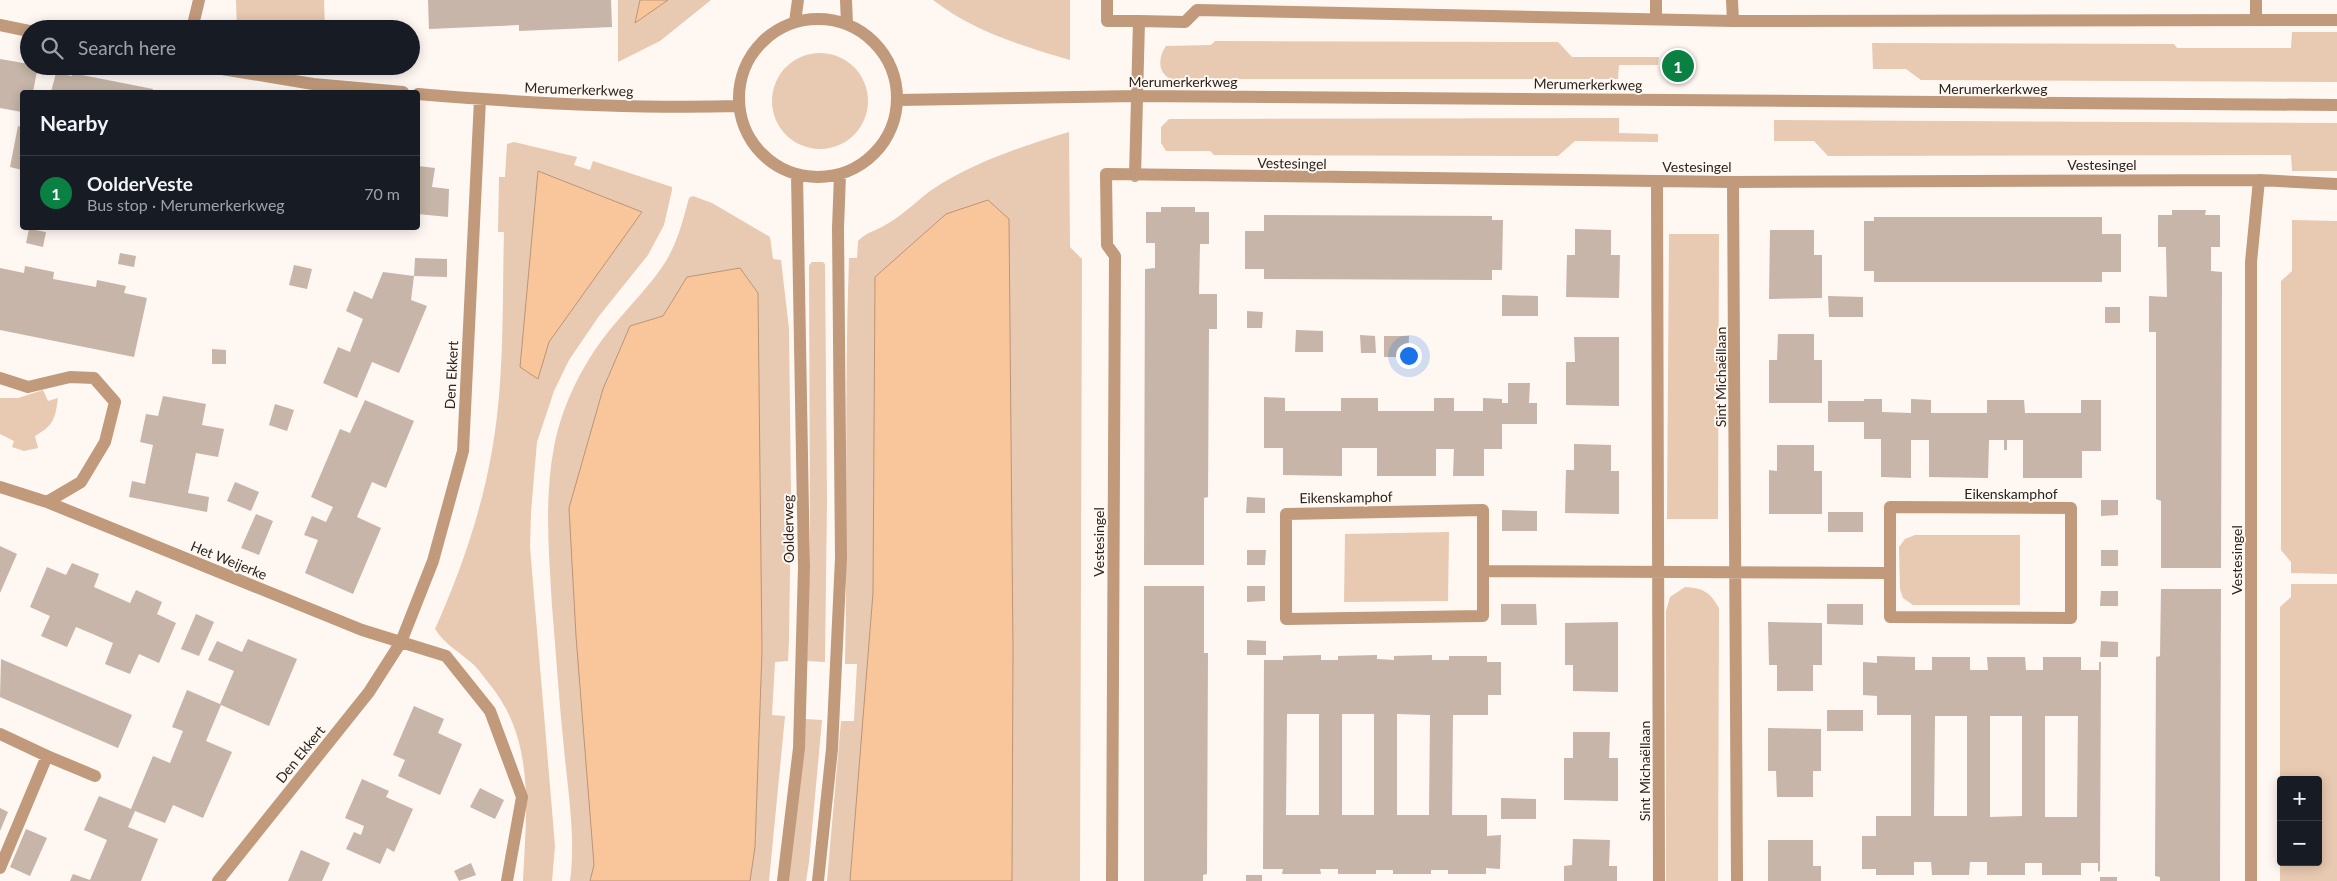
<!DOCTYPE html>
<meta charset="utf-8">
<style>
body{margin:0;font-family:Lato,sans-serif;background:#20242c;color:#f1f3f6}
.controls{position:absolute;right:15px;bottom:15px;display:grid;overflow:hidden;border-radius:5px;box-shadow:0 2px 12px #0003}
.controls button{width:45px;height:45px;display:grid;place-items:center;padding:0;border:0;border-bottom:1px solid #363941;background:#171b24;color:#f1f3f6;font:25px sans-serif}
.you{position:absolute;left:1408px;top:355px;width:18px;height:18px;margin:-12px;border:4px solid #fff;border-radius:50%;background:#1a73e8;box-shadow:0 0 0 8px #1a73e833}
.badge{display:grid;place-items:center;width:32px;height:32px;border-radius:50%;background:#0b8043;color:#fff;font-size:16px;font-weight:700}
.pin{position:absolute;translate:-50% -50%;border:2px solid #fff;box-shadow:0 1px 5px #0006}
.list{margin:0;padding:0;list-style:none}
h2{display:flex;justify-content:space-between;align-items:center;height:65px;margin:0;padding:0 20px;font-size:21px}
h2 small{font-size:16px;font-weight:400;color:#9ea1a6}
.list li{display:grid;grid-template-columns:32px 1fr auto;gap:15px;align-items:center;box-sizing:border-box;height:75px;padding:0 20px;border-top:1px solid #363941}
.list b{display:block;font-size:19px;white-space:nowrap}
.list p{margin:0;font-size:16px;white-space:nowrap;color:#9ea1a6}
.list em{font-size:16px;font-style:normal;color:#9ea1a6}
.icon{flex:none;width:28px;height:28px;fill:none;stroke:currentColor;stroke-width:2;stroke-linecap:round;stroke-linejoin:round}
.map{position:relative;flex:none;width:2337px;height:881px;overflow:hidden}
.search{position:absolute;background:#171b24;box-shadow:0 2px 12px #0003;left:20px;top:20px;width:400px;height:55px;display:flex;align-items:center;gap:12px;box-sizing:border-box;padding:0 18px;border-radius:28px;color:#9ea1a6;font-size:19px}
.panel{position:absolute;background:#171b24;box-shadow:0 2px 12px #0003;left:20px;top:90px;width:400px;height:140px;border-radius:5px}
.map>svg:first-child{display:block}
.green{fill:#e8c9b1;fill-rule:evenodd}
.water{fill:#f9c69c;stroke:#bb9576}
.building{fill:#c6b5a8;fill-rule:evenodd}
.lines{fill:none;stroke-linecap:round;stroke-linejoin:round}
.minor{stroke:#c09a7b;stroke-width:12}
.labels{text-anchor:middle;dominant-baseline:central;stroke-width:4;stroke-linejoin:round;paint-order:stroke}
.street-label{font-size:14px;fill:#2a241f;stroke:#fff7f2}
</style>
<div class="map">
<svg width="2337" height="881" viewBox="0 0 2337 881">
<rect width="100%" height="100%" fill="#fff7f2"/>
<path class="green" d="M236,0H324L325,29H237Z
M618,0H711L660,41L618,62Z
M933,0H1070V60C1022,46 973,31 933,0Z
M2292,32H2337V82L1921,80L1906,69H1873L1872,43L2174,44L2177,48H2291Z
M1215,41L1558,42L1572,57H1659L1658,65H1619L1618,79H1172C1157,74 1158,57 1166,46L1211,45Z
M772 101a48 48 0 1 1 96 0a48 48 0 1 1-96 0Z
M1619,118V133L1658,134V142L1575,141L1558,156L1214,155L1210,151H1166L1161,143V127L1169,119Z
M1774,120L2334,123H2337V171H2292L2291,155L1828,156L1814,141H1774Z
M1069,132L1070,247L1082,259L1080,881H827L841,721H854L857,664H845C848,528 844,393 849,258H857L858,241C866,232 878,230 887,224C905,214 919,198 936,187C977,161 1023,146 1069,132Z
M514,142L577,157L574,165L590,170L593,161L672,187V190L664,225L648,255L599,316L569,360L554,391L537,442L531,512L530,547L555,846L552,881H523C526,814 536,742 491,686C485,679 480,671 474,665C460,652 445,645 435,629C460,573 480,516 491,456C505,383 502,306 504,232H498L499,177H505L507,144Z
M693,196L712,203L770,237L773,259L781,260L789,329L791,498L789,639L788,661L775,662L772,715L785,716L769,881H570C576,838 568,792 564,749C559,701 556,654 552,606C549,554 544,499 554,447C562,404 585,359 613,326C631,304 651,285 666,261C678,241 683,220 689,198Z
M2292,220L2337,221V574L2291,573V562L2281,550V281L2292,271Z
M1669,234H1719L1718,519H1667Z
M812,262H823L825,264L827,500L825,662L807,661L810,545L809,265Z
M43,390L48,401L58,398C55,419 54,425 35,436L38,448L24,451L12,447L14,441L0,434V398H18Z
M1449,532L1448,601L1344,602L1345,534Z
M1915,535H2020V605H1913L1903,598L1900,589L1899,547L1905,539Z
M2291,584H2337V881H2280V607L2291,597ZM2281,780H2318V862H2281Z
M1685,587C1703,588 1710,592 1719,608L1718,881H1666V611L1670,597Z
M805,719L822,720L809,862L806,881H789Z"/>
<path class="water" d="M640,0H668L635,23Z
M538,171L642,212L549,342L538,379L520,367Z
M988,200L1009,219L1013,649L1012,881H850L873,593L875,277L946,214Z
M740,268L758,293L762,652L755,847L750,881H590L594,865L576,636L569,508L603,389L630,326L663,316L687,277Z"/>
<path class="building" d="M428,0H611L612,27L519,31V25L429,29Z
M0,59L29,64V66H38L33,92H22V112L0,108Z
M56,73L72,76V73L153,89V92H51Z
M18,126L22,127V170L10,167Z
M418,166L435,168L432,187L449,189L448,217L418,214Z
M1161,207H1195V212H1209V244H1200L1199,294H1217V329H1209L1208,497L1204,498V565H1144L1145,269L1155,268V243H1146V212H1161Z
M2172,210H2206L2205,215H2220V247H2211V271L2222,272L2221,568H2161V501L2156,499V332H2149V296L2167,297L2166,247H2158V215H2172Z
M1264,215L1492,216V220H1503L1502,270H1492V280L1264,279V269H1245V231H1264Z
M1874,217H2102V234H2121V272H2102V282H1874V271H1864V221H1874Z
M29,229L46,232L43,247L26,243Z
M1575,229L1611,230V255H1620L1619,298L1566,297L1567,255H1575Z
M1770,230H1814V255H1822V298L1769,299Z
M120,253L136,256L134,267L118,264Z
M415,258L447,259V277L414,276Z
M294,265L312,269L307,289L289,285Z
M25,266L54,272L53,279L96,287L97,280L126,286L124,293L147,298L134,357L0,330V268L24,273Z
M383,272L414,276L411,300L427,306L399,373L372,362L357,398L323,383L338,347L350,352L363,319L346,311L354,291L372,299Z
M1502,295L1538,296V316H1502Z
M1828,296L1863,297V317H1829Z
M2105,307H2120V323H2105Z
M1247,311L1263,312L1262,328H1247Z
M1296,330L1323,331V352H1295Z
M1778,334H1814V360H1822V403H1769V360H1777Z
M1360,335L1375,336L1376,353H1361Z
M1384,336H1409L1408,357H1384Z
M1574,337H1619V406L1566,405V362H1575Z
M212,349L226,350V364H212Z
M1508,383H1530L1529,403H1537V424H1502V449H1484V476H1453L1454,449H1436V476H1377V448H1342V476L1283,475V448H1264V397L1285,398V411H1341V398H1378V411H1434V398H1454V411H1483V398L1502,399V403H1508Z
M163,396L206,404L202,425L224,429L218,457L196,453L188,493L209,497L207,512L129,497L132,481L145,484L153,445L140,442L146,414L158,416Z
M1864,399H1882V412L1911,413V399L1931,400V413H1987V400H2024L2025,413H2081V400H2101V451H2082V478H2023V440H2007V450H2004V440H1989L1988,478L1929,477V440H1911V478L1881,477V439H1864V422H1828V401H1864Z
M365,400L414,421L386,488L372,482L357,517L381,528L353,594L305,573L318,540L304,535L312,516L326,522L333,507L311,497L340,429L350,433Z
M275,404L294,410L287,431L269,425Z
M1574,444L1611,445V471H1619V514L1565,513L1566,470H1574Z
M1777,445H1814V471H1822V514H1769V470L1777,471Z
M235,482L259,492L251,511L227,501Z
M1247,497L1265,498V513H1246Z
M2101,500H2118V515L2101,516Z
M1502,510L1537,511V531H1502Z
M1828,512H1863V532H1828Z
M256,514L273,521L259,555L241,548Z
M0,546L17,554L0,593Z
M1247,550H1266L1265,565H1247Z
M2101,550H2118V566H2101Z
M72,563L99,574L94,587L130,603L136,590L162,602L157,614L176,623L159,663L139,654L130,674L105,664L113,643L95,635L76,627L67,647L41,636L50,616L30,607L47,567L66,575Z
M1144,586H1204V653H1208L1207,874L1203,875V881H1144Z
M1247,586H1265V601L1247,602Z
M2161,589H2221L2220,881H2160V877L2155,876L2156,657L2160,656Z
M2101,591H2118V606H2100Z
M1501,604H1536L1537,625H1501Z
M1827,604H1863V625L1827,624Z
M196,614L214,622L199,656L181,649Z
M1618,622V692L1573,691V665H1565V623Z
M1768,622L1822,623V665H1813V691H1777V665H1769Z
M248,639L297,659L269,726L221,705L206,741L232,752L203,818L173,805L165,823L135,811L128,827L158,839L141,881H70L73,874L90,880L107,840L84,830L99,796L131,809L153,756L170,763L183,731L172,727L187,690L220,704L234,671L208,660L217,641L242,652Z
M1247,640L1266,641V655H1247Z
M2101,641L2118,642V657H2100Z
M1321,655V660H1338V656L1377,655V659L1394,660V656L1432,655V660H1449V656H1487V662H1501V695H1488V715H1453L1452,815H1487V836L1501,835L1500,869L1486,868V874H1448V870H1431V874H1393V870H1376V874H1338V869H1320L1321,874H1282L1283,869H1263L1264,660H1283V656ZM1287,714H1319V815H1286ZM1342,714H1374V815H1342ZM1397,714L1430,715L1429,815H1397Z
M1877,656L1915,657V670H1932V657H1970V670H1988L1987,657H2025L2026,670H2043V657H2081V670H2099V662H2101L2100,871L2098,872V863H2081V875H2042V863H2025V875H1987V862H1970L1969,875H1932L1931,862H1914V875H1876V869H1862V836H1876V816H1911V715H1877V696L1863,695V662L1877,663ZM1935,716H1967V816H1934ZM1990,716H2022V816L1990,817ZM2045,716H2078L2077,817H2045Z
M1,659L132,715L118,748L0,697Z
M414,706L444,719L438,733L462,744L440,795L398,776L405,760L393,755Z
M1827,710H1863V731H1827Z
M1768,728L1821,729V771H1813V797H1777L1776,771H1768Z
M1573,732H1610L1609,758H1618V801L1564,800V758H1573Z
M362,779L389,791L386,797L413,809L394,852L387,848L380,864L346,849L354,832L361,835L364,826L345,818Z
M480,788L504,800L495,819L470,807Z
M1501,798L1536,799V819H1501Z
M0,808L8,812L0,831Z
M26,829L47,838L30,876L10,867Z
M1573,839L1610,840L1609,866H1617V881H1564V866L1572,865Z
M1768,840H1813V866H1821V881H1768Z
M301,850L330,863L322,881H288Z
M471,863L476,875L459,881L454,871Z
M1246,875H1262V881H1246Z
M2100,877H2117V881H2100Z"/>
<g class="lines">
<path class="minor" d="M846,0L847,24
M1107,0V21H1139L1135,176
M1732,0L1733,21
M2256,0V20
M739 98a79 79 0 1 1 158 0a79 79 0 1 1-158 0Z
M1656,19V0
M1139,21L1185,22L1197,10L1733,21L2337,20
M795,22L798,0
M0,25L29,31
M192,29L199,0
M204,66L313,84L403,92
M418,94C524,103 632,109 739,106
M898,100L1137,96L2337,105
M2259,180L2337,184
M1657,181L1659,881
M1733,182L1737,881
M0,378L28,387L70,377L94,378L115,402L105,442L81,482L47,502
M0,487L47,502L362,630L446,656L490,711L522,797L507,881
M1483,571V616L1286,619V514L1483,510V571L1890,573V507L2071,508V618L1890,617V573
M0,734L47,756L0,868
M47,756L95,776
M218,881L369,692L401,642L433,561L463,451L480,99
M783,881L799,748L804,567L797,175
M818,881L832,749L841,558L838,228L840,175
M1112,881L1115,256L1107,245L1106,174L1733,182L2259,180L2251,262V881"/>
</g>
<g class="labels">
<g class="street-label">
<text x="1183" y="81">Merumerkerkweg</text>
<text transform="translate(1588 84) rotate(1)">Merumerkerkweg</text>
<text x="1993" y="88">Merumerkerkweg</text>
<text transform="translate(579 89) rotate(2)">Merumerkerkweg</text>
<text transform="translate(1292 163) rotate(1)">Vestesingel</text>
<text x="2102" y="164">Vestesingel</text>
<text x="1697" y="166">Vestesingel</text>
<text transform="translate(451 375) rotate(-87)">Den Ekkert</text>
<text transform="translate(1720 377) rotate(-90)">Sint Michaëllaan</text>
<text x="2011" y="493">Eikenskamphof</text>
<text transform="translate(1346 497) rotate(-1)">Eikenskamphof</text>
<text transform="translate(788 529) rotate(-91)">Oolderweg</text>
<text transform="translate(1098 542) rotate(-90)">Vestesingel</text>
<text transform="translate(229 560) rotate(22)">Het Weijerke</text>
<text transform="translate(2236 560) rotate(-90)">Vestesingel</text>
<text transform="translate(300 754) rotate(-51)">Den Ekkert</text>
<text transform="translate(1644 771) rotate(-90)">Sint Michaëllaan</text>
</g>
</g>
</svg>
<div class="controls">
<button>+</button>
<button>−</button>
</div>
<div class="you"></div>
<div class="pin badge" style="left:1678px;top:66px">1</div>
<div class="search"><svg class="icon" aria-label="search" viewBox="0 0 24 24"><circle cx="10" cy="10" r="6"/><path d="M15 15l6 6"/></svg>Search here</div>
<section class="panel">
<h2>Nearby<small></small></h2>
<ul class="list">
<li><span class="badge">1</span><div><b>OolderVeste</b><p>Bus stop · Merumerkerkweg</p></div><em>70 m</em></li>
</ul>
</section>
</div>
